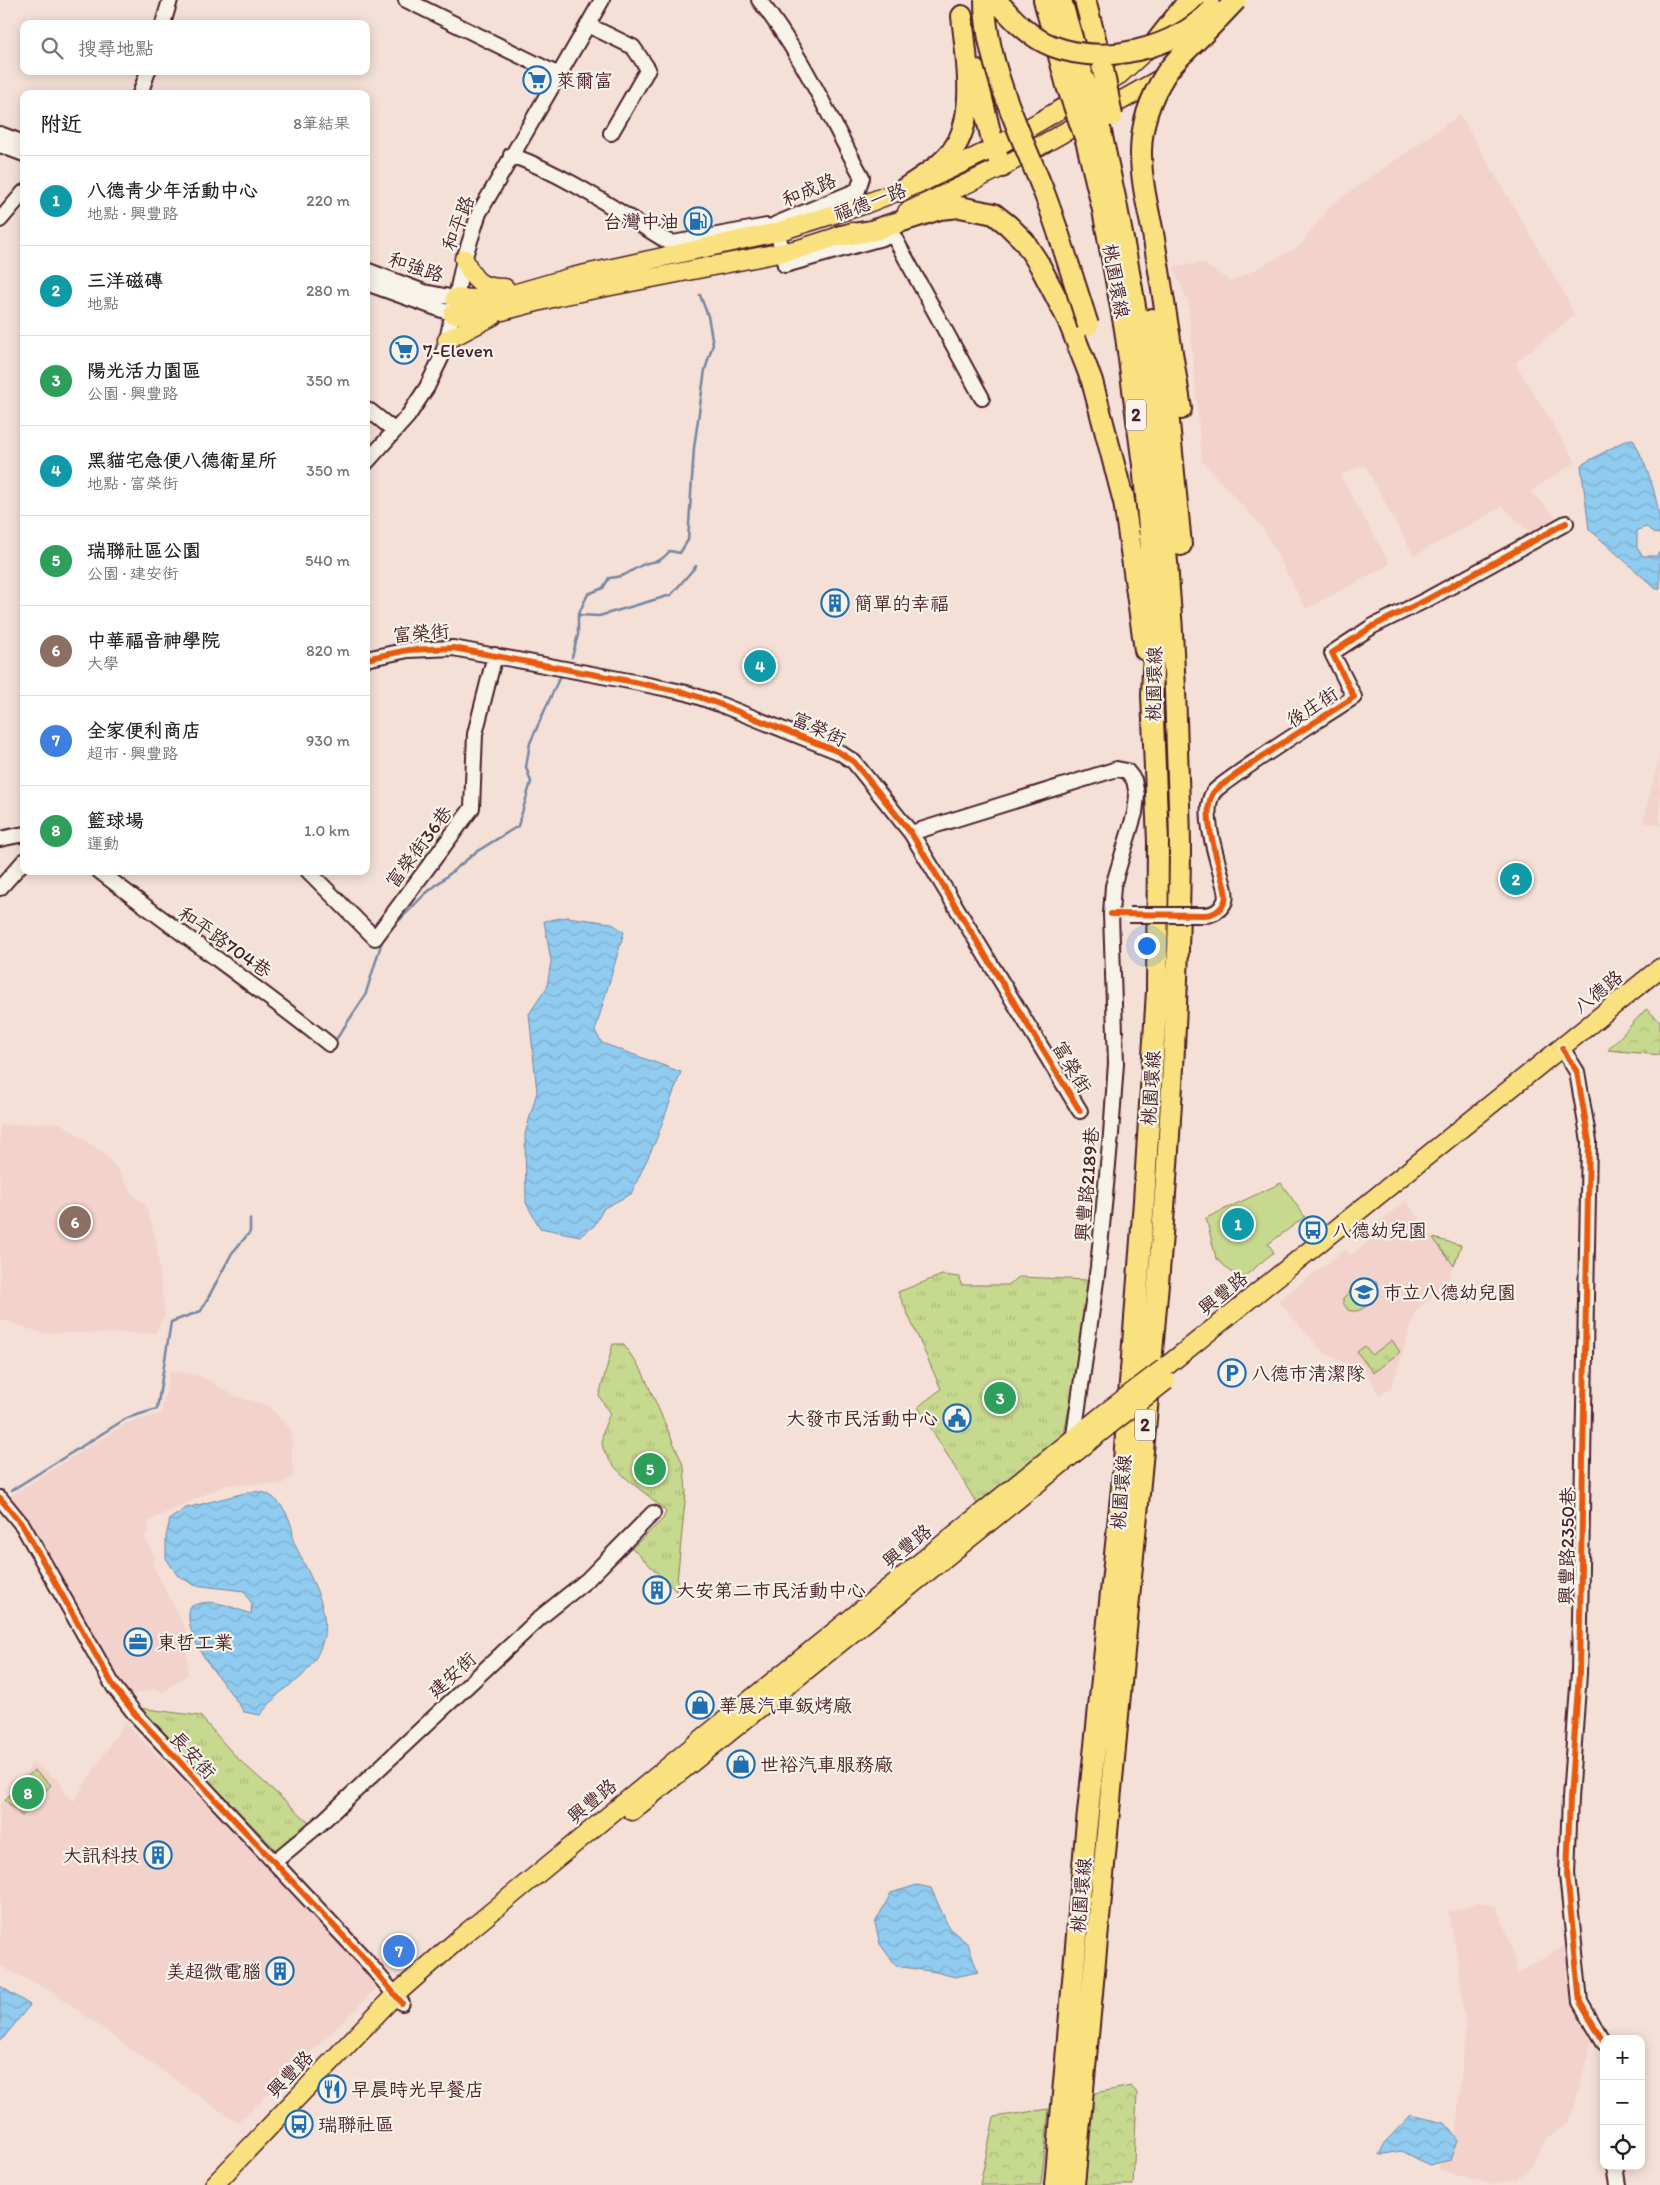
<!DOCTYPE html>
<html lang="zh-TW">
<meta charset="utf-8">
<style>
body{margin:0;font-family:Itim,"LXGW WenKai TC",sans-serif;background:#f6f6f6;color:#202124}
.controls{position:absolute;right:15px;bottom:15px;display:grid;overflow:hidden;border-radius:10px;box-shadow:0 2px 12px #0003}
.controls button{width:45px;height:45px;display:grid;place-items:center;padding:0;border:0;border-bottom:1px solid #e0e0e0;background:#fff;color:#202124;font:25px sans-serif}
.you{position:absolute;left:1146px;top:945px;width:18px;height:18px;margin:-12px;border:4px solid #fff;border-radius:50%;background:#1a73e8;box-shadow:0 0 0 8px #1a73e833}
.badge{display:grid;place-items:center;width:32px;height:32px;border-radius:50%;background:#0f766e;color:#fff;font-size:16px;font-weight:700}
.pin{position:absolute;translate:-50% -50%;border:2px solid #fff;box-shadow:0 1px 5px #0006}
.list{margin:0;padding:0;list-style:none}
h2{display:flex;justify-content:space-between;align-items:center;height:65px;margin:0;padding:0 20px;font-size:21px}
h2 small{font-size:16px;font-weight:400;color:#757577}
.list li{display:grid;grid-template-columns:32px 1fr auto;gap:15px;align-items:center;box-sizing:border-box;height:90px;padding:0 20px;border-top:1px solid #e0e0e0}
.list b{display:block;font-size:19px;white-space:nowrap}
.list p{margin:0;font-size:16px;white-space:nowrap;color:#757577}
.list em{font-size:16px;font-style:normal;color:#757577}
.icon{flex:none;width:28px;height:28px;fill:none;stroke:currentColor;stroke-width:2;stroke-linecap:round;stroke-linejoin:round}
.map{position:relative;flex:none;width:1660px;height:2185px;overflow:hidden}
.search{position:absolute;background:#fff;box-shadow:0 2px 12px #0003;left:20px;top:20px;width:350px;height:55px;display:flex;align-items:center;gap:12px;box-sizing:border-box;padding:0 18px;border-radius:10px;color:#757577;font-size:19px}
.panel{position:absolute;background:#fff;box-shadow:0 2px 12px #0003;left:20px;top:90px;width:350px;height:785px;border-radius:10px}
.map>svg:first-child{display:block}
.built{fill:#f2d2ca}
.forest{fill:url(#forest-crowns);stroke:#887c5c}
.park{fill:url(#park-tufts);stroke:#887c5c}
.pitch{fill:#c6d98e;stroke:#887c5c}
.water{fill:url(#water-waves);stroke:#7486a1}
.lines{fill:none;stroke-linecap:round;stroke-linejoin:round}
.stream{stroke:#7486a1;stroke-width:2.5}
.minor-casing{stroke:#4a1f2b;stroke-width:18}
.major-casing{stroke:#4a1f2b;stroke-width:21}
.highway-casing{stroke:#4a1f2b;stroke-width:24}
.minor{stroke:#f7f3e8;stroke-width:14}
.major{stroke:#fae180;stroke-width:18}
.highway{stroke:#fae180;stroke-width:20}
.minor-bridge-casing{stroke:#4a1f2b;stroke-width:18;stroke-linecap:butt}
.major-bridge-casing{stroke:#4a1f2b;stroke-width:21;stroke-linecap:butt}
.highway-bridge-casing{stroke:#4a1f2b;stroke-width:24;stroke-linecap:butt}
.minor-bridge{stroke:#f7f3e8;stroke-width:14}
.major-bridge{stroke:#fae180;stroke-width:18}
.highway-bridge{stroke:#fae180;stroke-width:20}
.cycleway-casing{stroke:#f7f3e8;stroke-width:9}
.cycleway{stroke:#e8590c;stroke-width:6}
.labels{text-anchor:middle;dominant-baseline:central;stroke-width:4.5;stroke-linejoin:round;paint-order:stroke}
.shield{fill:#f7f3e8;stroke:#7e5f64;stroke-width:1}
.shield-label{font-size:18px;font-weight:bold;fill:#4a1f2b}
.poi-label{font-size:19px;fill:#4a1f2b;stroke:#f7f3e8;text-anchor:start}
.street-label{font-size:19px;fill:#4a1f2b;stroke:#f7f3e8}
</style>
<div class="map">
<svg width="1660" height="2185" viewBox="0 0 1660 2185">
<defs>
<pattern id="forest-crowns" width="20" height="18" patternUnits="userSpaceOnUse" patternTransform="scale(1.25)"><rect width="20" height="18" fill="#c6d98e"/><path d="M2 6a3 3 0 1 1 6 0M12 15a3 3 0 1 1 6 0" fill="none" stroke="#acba7b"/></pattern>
<pattern id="park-tufts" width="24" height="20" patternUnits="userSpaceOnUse" patternTransform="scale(1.25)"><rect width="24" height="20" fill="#c6d98e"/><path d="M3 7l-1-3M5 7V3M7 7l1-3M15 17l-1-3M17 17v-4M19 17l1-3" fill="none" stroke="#acba7b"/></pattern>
<pattern id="water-waves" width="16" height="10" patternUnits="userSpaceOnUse" patternTransform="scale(1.25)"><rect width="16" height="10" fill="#90cbf0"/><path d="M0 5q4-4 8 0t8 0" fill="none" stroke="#7eaece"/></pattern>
</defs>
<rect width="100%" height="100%" fill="#f4e0d6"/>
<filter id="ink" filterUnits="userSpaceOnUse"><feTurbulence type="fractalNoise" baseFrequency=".02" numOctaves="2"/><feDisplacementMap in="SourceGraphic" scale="10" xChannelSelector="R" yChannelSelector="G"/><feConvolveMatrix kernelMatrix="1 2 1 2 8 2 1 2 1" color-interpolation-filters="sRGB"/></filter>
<g filter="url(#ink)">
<path class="built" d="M1460,115L1564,293L1574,315L1515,363L1576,462L1530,491L1561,523L1534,537L1503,506L1414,556L1365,465L1340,475L1390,564L1306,609L1263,528L1202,461L1188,301L1173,267L1203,263L1231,282L1300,246L1330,206Z
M1660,754V825L1643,822Z
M60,1123L106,1155L119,1171L132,1194L145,1204L156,1240L165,1314L155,1333H42L0,1319V1125Z
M1406,1201L1433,1238L1461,1245L1447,1283L1416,1311L1391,1388L1379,1396L1367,1372L1325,1354L1278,1301L1346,1249L1351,1255L1374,1237L1369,1229Z
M170,1371L203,1377L235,1396L268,1406L291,1430L293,1477L281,1484L226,1485L150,1520L145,1538L155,1557L152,1563L156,1572L186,1630L188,1674L163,1692L156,1688L130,1696L23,1516L7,1498L127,1423L161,1414Z
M124,1723L257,1854L378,1987L238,2123L122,2043L56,1994L0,1966V1802L2,1803L33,1763L60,1781L65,1795L74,1801Z
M1477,1903L1496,1906L1511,1944L1517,1974L1564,1945L1572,2006L1592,2040L1576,2101L1568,2123L1547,2140L1532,2166L1517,2179L1490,2184L1438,2169L1456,2131L1466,2026L1457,1955L1448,1913Z"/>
<path class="forest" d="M1646,1009L1660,1021V1055L1608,1050Z
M1131,2086L1137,2093L1133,2185H1085L1091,2094Z
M1049,2109L1041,2185H980L994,2117Z"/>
<path class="park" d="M1433,1238L1461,1245L1454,1266Z
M942,1275L960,1277L961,1285H1008L1019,1277L1089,1280L1078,1363L1064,1434L1045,1453L979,1507L918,1407L941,1389L898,1292Z
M1392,1340L1400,1352L1373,1373L1357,1352L1365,1346L1372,1355Z
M613,1344H623L642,1371L684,1467L686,1492L676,1591L632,1548L663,1519L666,1512C647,1491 614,1476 603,1448C600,1438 605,1423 610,1414L599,1396Z
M139,1708L200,1716L237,1758L310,1823L277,1851Z"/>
<path class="pitch" d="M1281,1183L1305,1217L1268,1244L1274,1252L1240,1280L1216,1258L1206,1218Z
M1369,1279L1377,1283L1378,1295C1369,1303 1361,1315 1348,1310L1343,1303V1298L1362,1280Z
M34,1770L51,1785L22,1816L5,1800Z"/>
<path class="water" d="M1633,439C1648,468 1660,501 1660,534L1653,533L1647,527L1637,530V548L1643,556H1657L1660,551V589H1656L1589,529L1581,465L1626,440Z
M567,917L611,923L624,932L595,1031L602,1043L681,1072L656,1140L631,1194L604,1208L594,1226L580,1236L540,1228L526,1203L525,1134L537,1092L529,1014L547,987L551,961L544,921Z
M249,1492C254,1492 261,1491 265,1493C283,1500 294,1524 293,1540C315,1590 347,1627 302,1676C296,1682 287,1686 281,1692C273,1699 267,1707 260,1715L244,1712C227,1684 181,1641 190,1607C212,1596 229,1607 251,1614L252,1604L244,1591L194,1585L177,1575L166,1558V1537L170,1519L186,1508Z
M917,1885L931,1888L949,1928L968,1944L978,1972L955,1977L936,1972L896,1966L880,1944L875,1923L891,1893Z
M0,1986L30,2005L0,2042Z
M1411,2115L1445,2123L1458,2141L1451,2160L1429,2165L1402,2151L1379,2155L1386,2141Z"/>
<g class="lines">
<path class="stream" d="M578,615L599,616L671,595L696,566
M572,657L578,635V615L588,594L603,588L609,578C628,576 626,573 642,565C657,558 655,567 670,551L680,553L688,540L694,448L705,370L713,344L708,316L700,295
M388,932L424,895L476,852L518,826L531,782L526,767L530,743L561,674
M337,1038L365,996L383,938
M12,1490L127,1418L157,1409L171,1322L201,1311L232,1253L250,1232V1219"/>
<g class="minor-casing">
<path id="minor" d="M406,0L559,75
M759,0C802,54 829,117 862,177L858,190L776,224L785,265L893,235L982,398
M163,24L170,0
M588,25L633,47L648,69L611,133
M140,94L148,71
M0,134L24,143
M0,145L24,154
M511,155C566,175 616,210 665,240L673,243L767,226
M0,220L24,192
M366,270L424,292L455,298
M366,283L453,314
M366,411H370L395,431
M366,463L408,416L427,387L441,358L447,340L464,259L479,213L602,0
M366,659L408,650L453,648L629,681L687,693L719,704L839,752L854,762L911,833L1080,1111
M911,833L1117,769L1127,771L1134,780L1137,795L1135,813L1113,886L1111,914L1116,1063L1111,1134L1098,1267L1073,1442
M0,839L24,834
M99,871C175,930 254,984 329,1044
M308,871L375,938L472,808L475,734L495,655
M0,888L24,861
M1204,915C1213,915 1221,910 1225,901C1227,895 1224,885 1222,879C1217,857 1204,821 1210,800C1211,796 1214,791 1218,788C1261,755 1308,727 1354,697L1332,653L1373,626L1428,599L1566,523
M1562,1048L1577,1072L1589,1141L1579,1673L1570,1798L1567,1874L1580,2002L1604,2043
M0,1498L23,1526L114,1687L135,1714L364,1958L402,2003
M274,1862L321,1823L542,1616L587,1580L653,1513
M1615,2166L1618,2185"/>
</g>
<g class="major-casing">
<path id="major" d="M1173,28L1204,0
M907,212L1002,167L1167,75
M464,259C474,281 479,288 505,288
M455,298L477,299L513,294L572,277L777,232L860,206L927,180L994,148L1119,75L1153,44
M453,314L469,315L502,311L560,296L799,249L852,232
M447,340L493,316
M1164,1368L1660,968
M632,1811L1107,1427
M214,2185L395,1995L461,1937L698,1742L1105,1413"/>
</g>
<g class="highway-casing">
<path id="highway" d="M1044,0L1067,86
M1061,0L1084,79
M1085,0L1103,69
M1157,41L1189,0
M975,70L994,148L1002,167
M901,191C918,179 939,168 952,151C978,117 966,56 962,16
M1153,233L1181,409
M840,236L871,231L940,209L960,207L994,214L1008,225L1024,241L1039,264L1068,320L1092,381L1125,506
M1152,319L1168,412L1181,545
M1123,494L1145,650
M1055,2185L1086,1832L1122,1487L1144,1201L1157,991L1158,842L1152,695L1155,625L1151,548L1143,465L1125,329L1103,210L1086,140
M1074,2185C1094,1979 1112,1772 1132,1566C1155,1329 1178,1090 1180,852C1180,818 1178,783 1177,749C1172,540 1147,337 1101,132"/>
</g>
<use href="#minor" class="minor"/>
<use href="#major" class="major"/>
<use href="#highway" class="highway"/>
<g class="minor-bridge-casing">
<path id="minor-bridge" d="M1129,915H1204"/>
</g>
<g class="major-bridge-casing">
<path id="major-bridge" d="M1105,1413L1164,1368
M1107,1427L1166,1381"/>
</g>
<g class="highway-bridge-casing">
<path id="highway-bridge" d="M985,0C985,64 1022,136 1045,195C1061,238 1074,282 1088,325
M996,0C1012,18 1029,37 1052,46C1104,66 1174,49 1212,10
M1103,69L1112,116
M1084,79L1101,132
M1067,86L1086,140
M1153,233C1140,173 1130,130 1165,75C1172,63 1184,53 1193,44C1208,30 1222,15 1236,0"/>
</g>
<use href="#minor-bridge" class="minor-bridge"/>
<use href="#major-bridge" class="major-bridge"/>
<use href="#highway-bridge" class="highway-bridge"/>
<g class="cycleway-casing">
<path id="cycleway" d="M366,659L408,650L453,648L629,681L687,693L719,704L839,752L854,762L911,833L1080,1111
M1111,914L1204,915C1213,915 1221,910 1225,901C1227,895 1224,885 1222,879C1217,857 1204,821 1210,800C1211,796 1214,791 1218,788C1261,755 1308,727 1354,697L1332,653L1373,626L1428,599L1566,523
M1562,1048L1577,1072L1589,1141L1579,1673L1570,1798L1567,1874L1580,2002L1604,2043
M0,1498L23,1526L114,1687L135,1714L364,1958L402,2003"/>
</g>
<use href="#cycleway" class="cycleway"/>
</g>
</g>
<defs>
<g id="supermarket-ring" transform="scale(1.4375)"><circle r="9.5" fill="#f7f3e8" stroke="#1f6fb2" stroke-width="1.5"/><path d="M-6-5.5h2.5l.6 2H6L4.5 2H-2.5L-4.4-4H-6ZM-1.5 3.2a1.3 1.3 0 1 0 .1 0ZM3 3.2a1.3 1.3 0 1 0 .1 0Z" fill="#1f6fb2"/></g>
<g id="fuel-ring" transform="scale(1.4375)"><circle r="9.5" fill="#f7f3e8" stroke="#1f6fb2" stroke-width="1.5"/><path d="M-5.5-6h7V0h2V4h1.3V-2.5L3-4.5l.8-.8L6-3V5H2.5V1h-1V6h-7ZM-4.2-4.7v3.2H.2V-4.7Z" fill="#1f6fb2"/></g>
<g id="building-ring" transform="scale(1.4375)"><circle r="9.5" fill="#f7f3e8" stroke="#1f6fb2" stroke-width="1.5"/><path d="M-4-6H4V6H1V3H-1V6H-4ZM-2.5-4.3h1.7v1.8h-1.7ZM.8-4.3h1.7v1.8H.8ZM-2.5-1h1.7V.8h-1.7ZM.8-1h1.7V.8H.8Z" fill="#1f6fb2"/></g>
<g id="bus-ring" transform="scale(1.4375)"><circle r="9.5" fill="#f7f3e8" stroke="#1f6fb2" stroke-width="1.5"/><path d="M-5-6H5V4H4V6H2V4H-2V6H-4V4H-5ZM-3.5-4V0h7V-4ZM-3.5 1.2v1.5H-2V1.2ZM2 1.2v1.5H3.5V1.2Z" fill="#1f6fb2"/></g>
<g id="school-ring" transform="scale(1.4375)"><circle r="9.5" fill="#f7f3e8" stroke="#1f6fb2" stroke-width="1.5"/><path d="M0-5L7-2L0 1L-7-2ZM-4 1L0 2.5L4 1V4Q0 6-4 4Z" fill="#1f6fb2"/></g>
<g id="parking-ring" transform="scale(1.4375)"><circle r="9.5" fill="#f7f3e8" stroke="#1f6fb2" stroke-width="1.5"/><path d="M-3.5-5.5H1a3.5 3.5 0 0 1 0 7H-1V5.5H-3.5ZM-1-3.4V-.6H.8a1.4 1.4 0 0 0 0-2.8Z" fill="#1f6fb2"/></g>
<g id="civic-ring" transform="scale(1.4375)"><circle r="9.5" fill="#f7f3e8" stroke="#1f6fb2" stroke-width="1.5"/><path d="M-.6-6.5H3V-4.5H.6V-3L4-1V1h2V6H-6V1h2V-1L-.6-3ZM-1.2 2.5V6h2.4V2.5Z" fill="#1f6fb2"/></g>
<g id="office-ring" transform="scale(1.4375)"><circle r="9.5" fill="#f7f3e8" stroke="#1f6fb2" stroke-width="1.5"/><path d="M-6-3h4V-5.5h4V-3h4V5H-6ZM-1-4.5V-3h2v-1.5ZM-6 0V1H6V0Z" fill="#1f6fb2"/></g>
<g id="shop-ring" transform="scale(1.4375)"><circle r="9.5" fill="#f7f3e8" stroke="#1f6fb2" stroke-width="1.5"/><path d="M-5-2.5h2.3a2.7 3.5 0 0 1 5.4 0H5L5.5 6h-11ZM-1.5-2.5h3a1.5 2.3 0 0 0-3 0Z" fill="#1f6fb2"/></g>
<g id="restaurant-ring" transform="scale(1.4375)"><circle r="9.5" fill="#f7f3e8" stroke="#1f6fb2" stroke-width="1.5"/><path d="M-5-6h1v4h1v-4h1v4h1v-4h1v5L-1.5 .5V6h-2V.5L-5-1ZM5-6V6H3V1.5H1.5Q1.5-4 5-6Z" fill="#1f6fb2"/></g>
</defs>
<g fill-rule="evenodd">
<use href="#supermarket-ring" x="537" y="80"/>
<use href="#fuel-ring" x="698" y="221"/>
<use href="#supermarket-ring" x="404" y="350"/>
<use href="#building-ring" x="835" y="603"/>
<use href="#bus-ring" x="1313" y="1230"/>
<use href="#school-ring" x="1364" y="1292"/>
<use href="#parking-ring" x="1232" y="1373"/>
<use href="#civic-ring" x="957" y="1418"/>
<use href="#building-ring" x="657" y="1590"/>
<use href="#office-ring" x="138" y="1642"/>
<use href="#shop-ring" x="700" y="1705"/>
<use href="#shop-ring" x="741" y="1764"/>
<use href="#building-ring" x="158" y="1855"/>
<use href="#building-ring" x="280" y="1971"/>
<use href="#restaurant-ring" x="332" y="2089"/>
<use href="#bus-ring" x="299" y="2124"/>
</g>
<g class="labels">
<g class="shield">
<rect x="1126" y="399.5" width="20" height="31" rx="4"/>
<rect x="1135" y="1409.5" width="20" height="31" rx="4"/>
</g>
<g class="shield-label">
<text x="1136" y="415">2</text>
<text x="1145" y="1425">2</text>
</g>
<g class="poi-label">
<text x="556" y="80">萊爾富</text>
<text x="679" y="221" text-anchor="end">台灣中油</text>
<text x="423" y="350">7-Eleven</text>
<text x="854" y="603">簡單的幸福</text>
<text x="1332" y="1230">八德幼兒園</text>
<text x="1383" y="1292">市立八德幼兒園</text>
<text x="1251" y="1373">八德市清潔隊</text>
<text x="938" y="1418" text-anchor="end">大發市民活動中心</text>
<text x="676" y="1590">大安第二市民活動中心</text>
<text x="157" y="1642">東哲工業</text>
<text x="719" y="1705">華展汽車鈑烤廠</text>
<text x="760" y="1764">世裕汽車服務廠</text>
<text x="139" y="1855" text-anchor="end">大訊科技</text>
<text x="261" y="1971" text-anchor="end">美超微電腦</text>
<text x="351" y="2089">早晨時光早餐店</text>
<text x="318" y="2124">瑞聯社區</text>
</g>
<g class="street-label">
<text transform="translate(809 190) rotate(-23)">和成路</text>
<text transform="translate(870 202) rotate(-20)">福德一路</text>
<text transform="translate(458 223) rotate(-69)">和平路</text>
<text transform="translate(416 267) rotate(18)">和強路</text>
<text transform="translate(1116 281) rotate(80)">桃園環線</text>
<text transform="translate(421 633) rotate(-5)">富榮街</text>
<text transform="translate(1154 684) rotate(-89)">桃園環線</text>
<text transform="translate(1312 707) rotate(-33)">後庄街</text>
<text transform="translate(819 729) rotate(24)">富榮街</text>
<text transform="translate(419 847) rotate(-53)">富榮街36巷</text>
<text transform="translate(225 942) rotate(35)">和平路704巷</text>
<text transform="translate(1598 992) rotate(-39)">八德路</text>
<text transform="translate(1072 1067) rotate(59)">富榮街</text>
<text transform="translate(1151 1088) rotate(-86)">桃園環線</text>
<text transform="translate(1087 1184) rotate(-85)">興豐路2189巷</text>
<text transform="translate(1223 1293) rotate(-39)">興豐路</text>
<text transform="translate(1121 1492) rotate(-85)">桃園環線</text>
<text transform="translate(907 1546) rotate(-39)">興豐路</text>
<text transform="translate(1567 1546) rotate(-89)">興豐路2350巷</text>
<text transform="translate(452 1675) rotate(-43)">建安街</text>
<text transform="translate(193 1755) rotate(47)">長安街</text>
<text transform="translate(592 1801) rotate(-40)">興豐路</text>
<text transform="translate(1081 1895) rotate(-85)">桃園環線</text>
<text transform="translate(290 2074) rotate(-46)">興豐路</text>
</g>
</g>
</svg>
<div class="controls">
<button>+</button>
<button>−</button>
<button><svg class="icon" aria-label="locate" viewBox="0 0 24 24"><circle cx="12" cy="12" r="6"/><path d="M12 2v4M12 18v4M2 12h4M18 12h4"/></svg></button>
</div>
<div class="you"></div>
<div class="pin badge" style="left:1238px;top:1224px;background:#0f9aa8">1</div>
<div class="pin badge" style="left:1516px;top:879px;background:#0f9aa8">2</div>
<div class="pin badge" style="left:1000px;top:1398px;background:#2e9e5b">3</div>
<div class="pin badge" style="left:760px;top:666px;background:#0f9aa8">4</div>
<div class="pin badge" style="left:650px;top:1469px;background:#2e9e5b">5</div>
<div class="pin badge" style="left:75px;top:1222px;background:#8d6e63">6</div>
<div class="pin badge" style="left:399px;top:1951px;background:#3f7fe0">7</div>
<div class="pin badge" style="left:28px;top:1793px;background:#2e9e5b">8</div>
<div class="search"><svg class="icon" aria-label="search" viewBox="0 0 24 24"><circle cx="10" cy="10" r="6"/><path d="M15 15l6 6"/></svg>搜尋地點</div>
<section class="panel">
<h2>附近<small>8筆結果</small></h2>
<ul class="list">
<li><span class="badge" style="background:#0f9aa8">1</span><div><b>八德青少年活動中心</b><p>地點 · 興豐路</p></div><em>220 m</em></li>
<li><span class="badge" style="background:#0f9aa8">2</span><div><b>三洋磁磚</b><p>地點</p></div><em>280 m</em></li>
<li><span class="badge" style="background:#2e9e5b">3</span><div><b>陽光活力園區</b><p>公園 · 興豐路</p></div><em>350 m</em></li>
<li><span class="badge" style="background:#0f9aa8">4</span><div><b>黑貓宅急便八德衛星所</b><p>地點 · 富榮街</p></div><em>350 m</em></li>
<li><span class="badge" style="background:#2e9e5b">5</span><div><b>瑞聯社區公園</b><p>公園 · 建安街</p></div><em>540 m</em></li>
<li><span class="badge" style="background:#8d6e63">6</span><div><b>中華福音神學院</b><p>大學</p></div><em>820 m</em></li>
<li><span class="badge" style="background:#3f7fe0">7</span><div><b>全家便利商店</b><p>超市 · 興豐路</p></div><em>930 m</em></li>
<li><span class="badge" style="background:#2e9e5b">8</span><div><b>籃球場</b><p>運動</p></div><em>1.0 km</em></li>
</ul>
</section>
</div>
